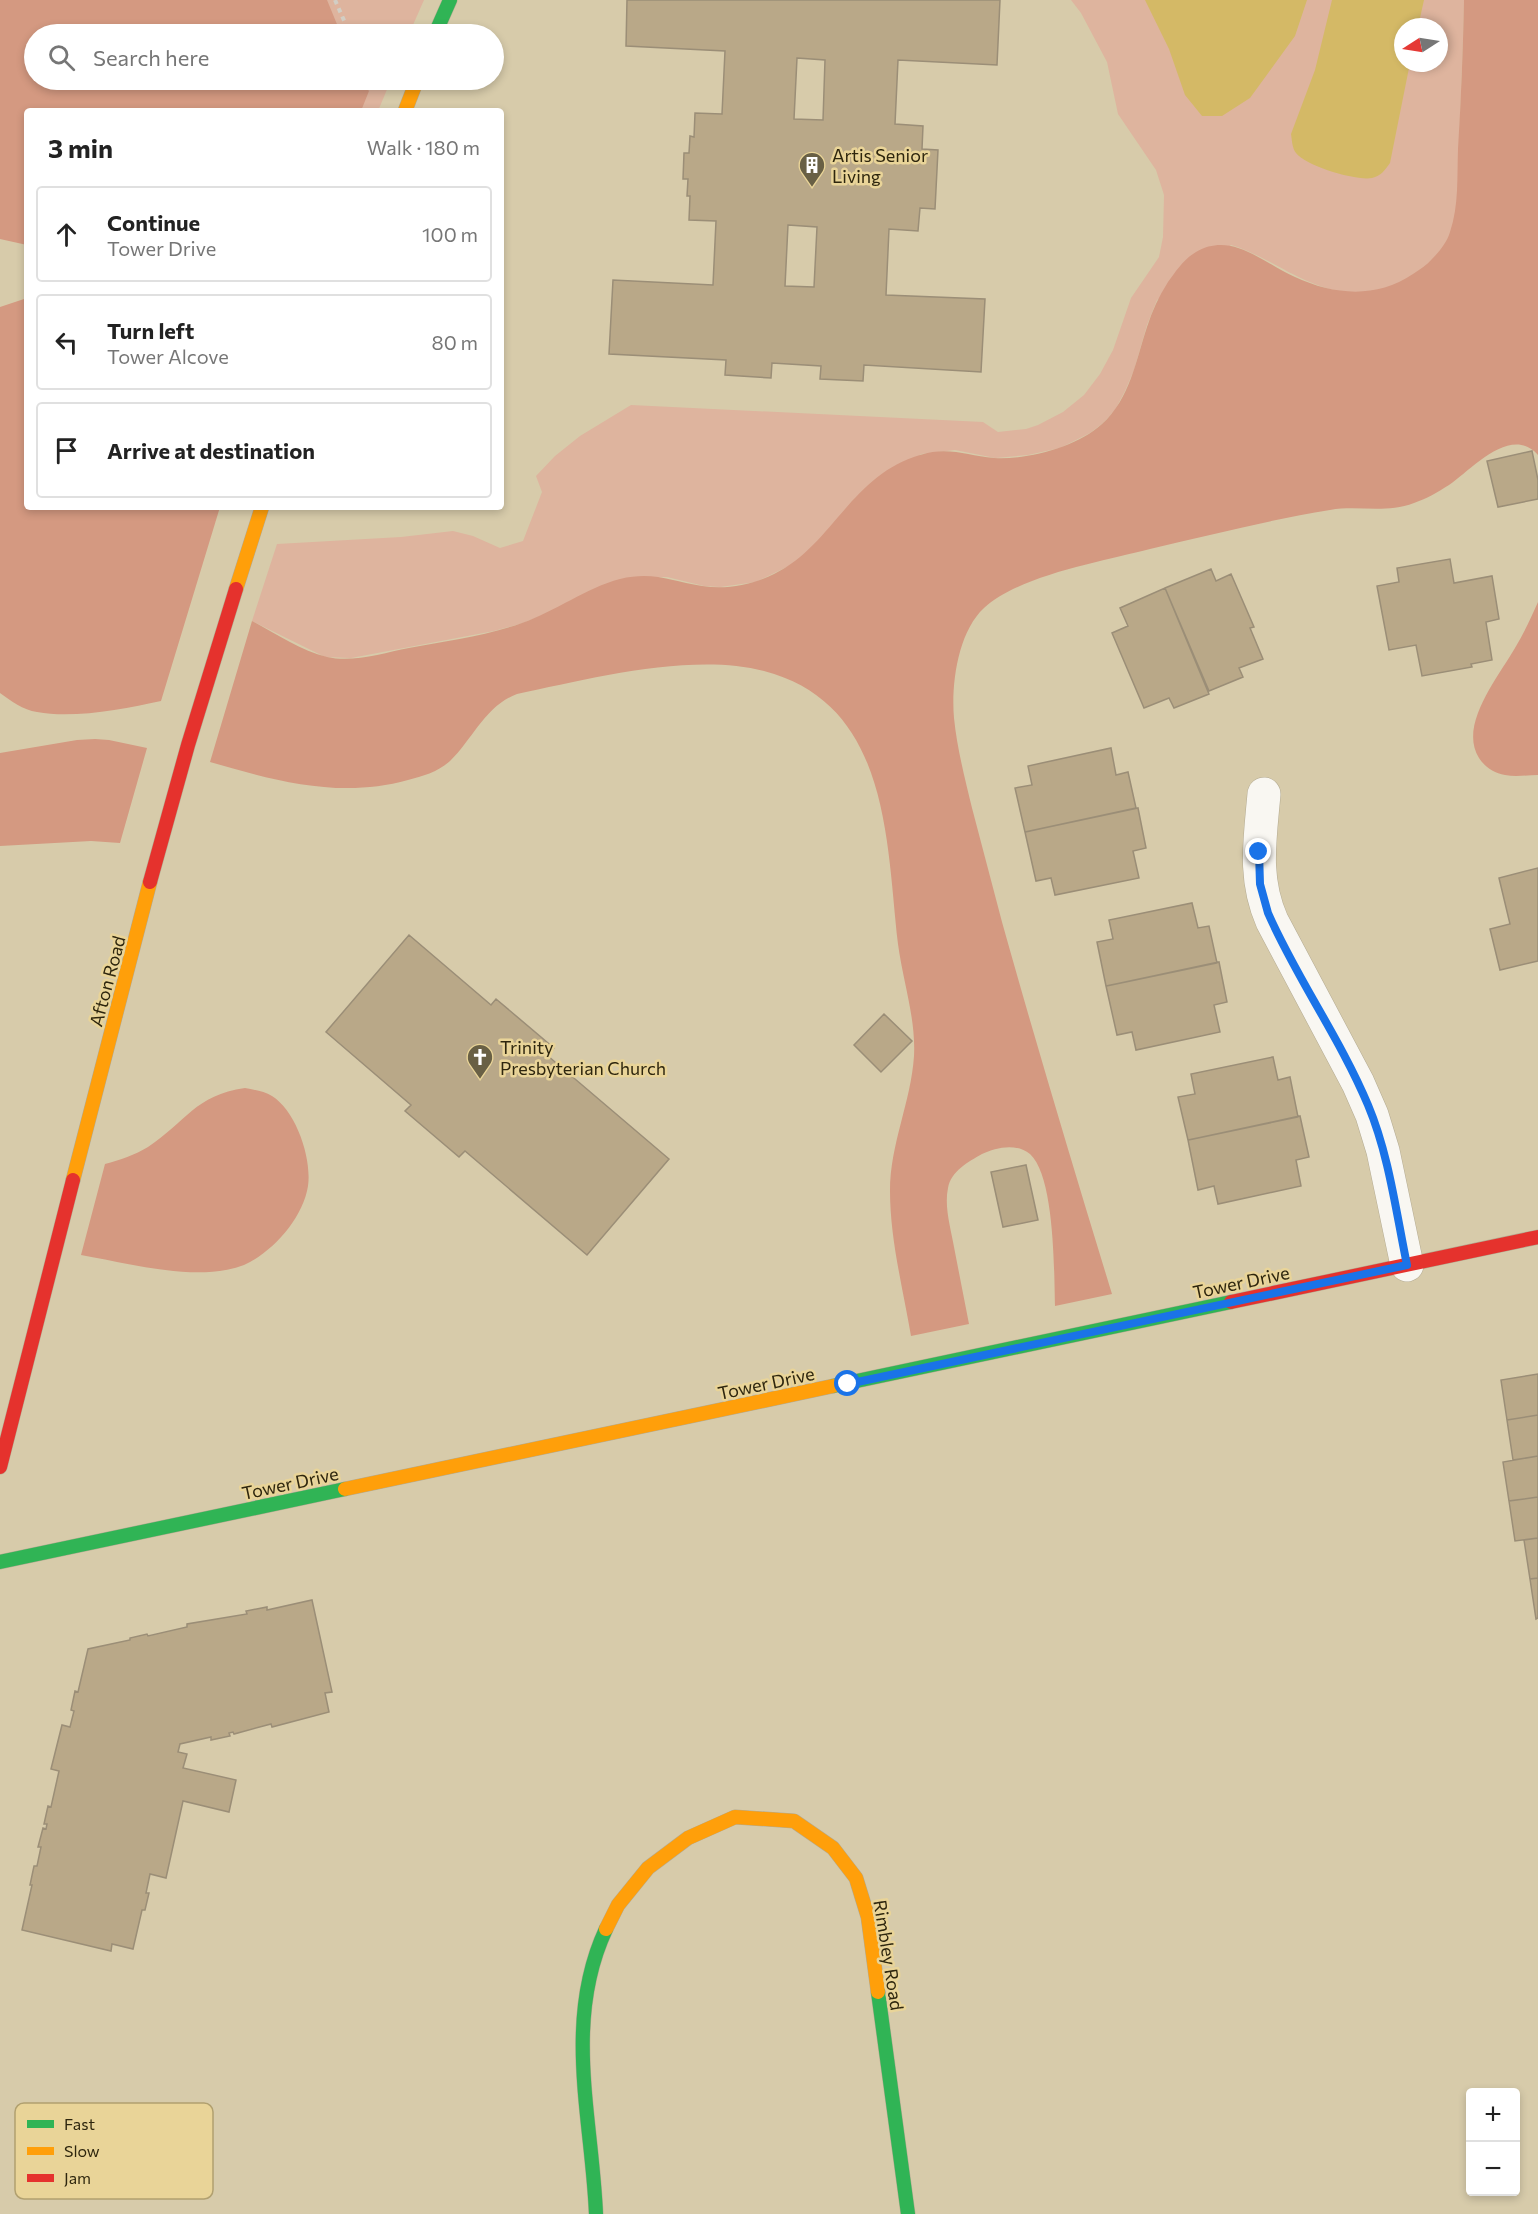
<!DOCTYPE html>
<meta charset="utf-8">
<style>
body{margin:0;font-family:Commissioner,sans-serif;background:#f2f2f2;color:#222}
.controls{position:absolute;right:18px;bottom:18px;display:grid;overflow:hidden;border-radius:6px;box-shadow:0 3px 9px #0003}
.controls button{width:54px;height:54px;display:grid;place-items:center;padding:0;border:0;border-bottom:2px solid #e0e0e0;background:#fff;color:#222;font:30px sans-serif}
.compass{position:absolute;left:1394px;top:18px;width:54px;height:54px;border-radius:50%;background:#fff;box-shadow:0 3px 9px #0003;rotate:258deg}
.stop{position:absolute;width:18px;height:18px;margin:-14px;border:4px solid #1a73e8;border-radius:50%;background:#fff}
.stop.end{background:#1a73e8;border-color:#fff;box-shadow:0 2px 6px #0008}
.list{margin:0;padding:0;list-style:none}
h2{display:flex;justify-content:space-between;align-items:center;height:78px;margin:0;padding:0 24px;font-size:26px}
h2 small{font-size:20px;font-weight:400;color:#767676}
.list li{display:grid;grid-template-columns:39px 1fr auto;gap:18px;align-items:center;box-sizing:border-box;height:96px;margin:0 12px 12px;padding:0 12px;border:2px solid #e0e0e0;border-radius:6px}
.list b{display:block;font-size:22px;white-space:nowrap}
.list p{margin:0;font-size:20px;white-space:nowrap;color:#767676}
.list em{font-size:20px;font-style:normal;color:#767676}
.icon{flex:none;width:33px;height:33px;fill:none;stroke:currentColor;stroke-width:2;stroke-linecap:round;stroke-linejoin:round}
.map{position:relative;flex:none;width:1538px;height:2214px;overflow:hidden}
.search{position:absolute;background:#fff;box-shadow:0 3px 9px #0003;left:24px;top:24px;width:480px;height:66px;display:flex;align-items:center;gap:15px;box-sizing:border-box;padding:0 21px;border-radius:33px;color:#767676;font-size:22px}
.panel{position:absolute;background:#fff;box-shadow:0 3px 9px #0003;left:24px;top:108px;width:480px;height:402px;border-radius:6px}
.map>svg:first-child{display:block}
.green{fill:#deb49e;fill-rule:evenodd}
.forest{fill:#d49981}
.water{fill:#d4b966}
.building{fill:#b9a888;stroke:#9b8e77;stroke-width:1.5;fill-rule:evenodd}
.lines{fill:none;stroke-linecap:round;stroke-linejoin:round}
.street-casing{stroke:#b3aa91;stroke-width:34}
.fast-casing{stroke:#b3aa91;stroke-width:15}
.slow-casing{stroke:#b3aa91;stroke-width:15}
.jam-casing{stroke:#b3aa91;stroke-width:15}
.path{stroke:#d2cec4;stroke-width:4;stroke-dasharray:4.5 4.5;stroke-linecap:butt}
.street{stroke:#f9f7f2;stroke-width:33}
.fast{stroke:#30b455;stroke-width:14}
.slow{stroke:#ff9f0a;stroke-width:14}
.jam{stroke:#e5322d;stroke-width:14}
.route{stroke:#1a73e8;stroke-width:8}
.labels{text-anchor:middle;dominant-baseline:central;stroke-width:5;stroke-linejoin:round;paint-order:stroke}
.poi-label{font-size:18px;fill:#2e260e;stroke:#e9d498;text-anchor:start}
.street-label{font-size:18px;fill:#2e260e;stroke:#e9d498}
.key{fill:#e9d498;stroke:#b1a06f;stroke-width:1.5}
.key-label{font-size:16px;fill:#2e260e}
</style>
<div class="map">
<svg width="1538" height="2214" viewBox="0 0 1538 2214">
<rect width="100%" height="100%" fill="#d7cbaa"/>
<path class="green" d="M251,0H424L409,34H263Z
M1071,0H1464C1463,47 1461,94 1459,141C1458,171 1461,218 1445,244C1427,273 1387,295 1353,293C1303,289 1274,258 1231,245L1157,300L1147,325L1134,370L1125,391L1115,410L1103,423L1090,433L1060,448L1028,455L995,458L955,450L921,454L793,564L756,582L720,587L704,586L667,577H637L523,623L494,631L351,658L325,657L252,621L277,544L401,537L453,531L473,536L500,548L523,541L542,492L536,476L555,456L580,436L631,405L983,422L998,432L1026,429L1038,425L1063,412L1084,395L1100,374L1113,350L1131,298L1159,257L1163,237L1164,195L1156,170L1118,114L1107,62L1081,13ZM1403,27H1439V63H1403Z
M279,80H391L378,111H292Z"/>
<path class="forest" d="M0,0H327L341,34H34V80H360L369,91L361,111H27V245L0,239Z
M1464,0H1538V455C1511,424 1471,470 1449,485C1438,492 1426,499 1414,503C1384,514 1359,505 1330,510C1269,520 1210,535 1150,549C1104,561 1020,575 984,608C958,632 951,684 954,718C957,748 965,779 972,808C982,846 992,884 1002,922C1037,1047 1074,1170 1112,1294L1055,1306C1054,1272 1055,1177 1030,1154C1017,1143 996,1147 982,1154C968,1162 951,1171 948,1188C944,1207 951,1229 954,1247C959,1273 964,1298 969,1324L911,1336C903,1289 890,1239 890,1191C890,1144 911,1102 914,1056C916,1019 903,981 898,944C886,840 890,704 764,671C692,652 588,679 517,694C485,706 473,739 450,761C438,772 423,776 408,780C340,799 276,781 210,762L252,621C275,633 301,651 327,657C353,663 383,653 409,648C446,641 486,636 522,623C556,611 586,588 620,579C653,571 671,581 702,586C726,590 752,585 774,574C832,546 851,475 920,455C949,446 967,456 994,458C1028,460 1077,447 1102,424C1130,399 1136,360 1147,327C1152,311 1159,296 1168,282C1176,271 1184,259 1196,252C1232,231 1263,263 1295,277C1334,295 1376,299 1413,274C1420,269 1427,265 1432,259C1440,251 1447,242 1450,232C1459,206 1457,176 1458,149C1461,99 1463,50 1464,0Z
M27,298V507H220L161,701C124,709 73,719 37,712C23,710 11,701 0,693V307Z
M1538,602V775C1528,775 1516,777 1505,775C1494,773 1485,767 1479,758C1458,725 1499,676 1515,648C1524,633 1531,618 1538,602Z
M95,739L109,740L147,748L120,843L91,841L0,846V753L77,740Z
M245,1088C254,1090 264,1091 272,1096C296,1111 312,1158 308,1186C303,1218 273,1252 244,1265C198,1283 128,1263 81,1255L105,1164C120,1160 135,1155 148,1147C186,1122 195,1095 245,1088Z"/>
<path class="water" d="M1145,0H1307L1295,36L1250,98L1222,116H1202L1185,95L1169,49Z
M1332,0H1424L1418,27H1403V63H1410L1390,163C1385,170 1381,176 1372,178C1356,181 1306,166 1296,153C1292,148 1292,140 1291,134L1315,70Z"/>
<path class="building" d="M627,0H1000L997,65L898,60L895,124L923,126L922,149L938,150L935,209L920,208L918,231L889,229L886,295L985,299L981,372L864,365L863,381L820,379L821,366L772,363L771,378L725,375L726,360L609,354L613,280L713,285L716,221L689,220L690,196H687L688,179H683L684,153H689L690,136L694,137L695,113L722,114L725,51L626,46ZM797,58L825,60L823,120L794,119ZM788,225L817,227L814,287L785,286Z
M1532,451L1538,480V499L1498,507L1487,461Z
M1450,559L1454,583L1492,576L1499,619L1486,622L1492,660L1471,664L1472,667L1422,676L1416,645L1389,650L1377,586L1399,582L1397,568Z
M1211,569L1216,581L1231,574L1254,627L1250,628L1263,659L1239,668L1243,677L1209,691L1165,588Z
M1165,588L1209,694L1174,708L1169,698L1144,708L1112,633L1128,626L1120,608Z
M1111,748L1116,775L1128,772L1136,808L1025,832L1015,788L1032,785L1028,766Z
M1138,808L1146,848L1133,851L1139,878L1055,895L1051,878L1036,881L1025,832Z
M1538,868V961L1500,970L1490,929L1510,924L1499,878Z
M1192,903L1198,928L1209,926L1217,963L1106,986L1097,942L1113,939L1109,920Z
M409,935L491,1005L496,999L554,1048L548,1056L669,1159L587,1255L465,1151L459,1157L405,1111L411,1105L326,1032Z
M1219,962L1227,1002L1214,1005L1220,1032L1136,1050L1132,1032L1117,1035L1106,986Z
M884,1014L912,1041L881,1072L854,1045Z
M1273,1057L1278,1080L1290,1077L1298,1117L1188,1140L1178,1097L1195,1094L1191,1074Z
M1300,1116L1309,1157L1296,1160L1301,1186L1218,1204L1214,1186L1198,1190L1188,1140Z
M1026,1165L1038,1220L1003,1227L991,1172Z
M1538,1374V1415L1507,1420L1501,1380Z
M1538,1415V1456L1513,1460L1507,1420Z
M1538,1456V1497L1509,1501L1503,1462Z
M1538,1497V1538L1515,1541L1509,1501Z
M1538,1538V1578L1530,1579L1524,1540Z
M1538,1578V1618L1536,1619L1530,1579Z
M312,1600L332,1692L325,1693L329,1712L272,1727L271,1724L234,1734L233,1732L229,1733L230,1736L211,1740V1737L180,1744L178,1752L187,1754L183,1768L236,1780L229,1812L183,1801L166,1878L150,1874L146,1893H149L145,1910H142L133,1949L112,1944L111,1951L22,1930L32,1885H30L34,1866H37L41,1847H38L43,1828L46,1829L47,1824H44L48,1806L51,1807L59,1771L51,1769L62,1725L70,1727L74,1711L71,1710L75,1691L78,1692L88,1649L130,1640V1638L147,1634L148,1636L187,1627V1624L247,1614L246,1611L267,1607V1610Z"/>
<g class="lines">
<g class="street-casing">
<path id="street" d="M1264,794C1260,840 1253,878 1272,921L1358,1083L1372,1115L1383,1151L1407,1265"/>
</g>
<g class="fast-casing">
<path id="fast" d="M435,34L450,0
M833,1386L1231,1302
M0,1562L345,1489
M878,1992L908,2214
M596,2214C592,2118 563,2021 606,1929"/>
</g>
<g class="slow-casing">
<path id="slow" d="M405,111L417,80
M236,589L262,507
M73,1180L150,882
M345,1489L833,1386
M606,1929L618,1905L648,1868L688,1838L735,1817L794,1821L833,1848L856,1878L868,1917L878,1992"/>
</g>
<g class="jam-casing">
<path id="jam" d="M150,882L188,745L236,589
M1231,1302L1538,1237
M0,1467L73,1180"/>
</g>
<path class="path" d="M335,0L350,34
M370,80L377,88"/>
<use href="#street" class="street"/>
<use href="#fast" class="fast"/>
<use href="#slow" class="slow"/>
<use href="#jam" class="jam"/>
</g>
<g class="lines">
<path class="route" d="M848,1384L1407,1265C1396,1212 1389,1155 1368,1105C1340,1038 1297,979 1268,913L1260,884L1259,852"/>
</g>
<defs>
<g id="building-pin" transform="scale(1.35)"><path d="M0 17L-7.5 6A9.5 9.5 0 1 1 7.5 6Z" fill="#696045" stroke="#e9d498"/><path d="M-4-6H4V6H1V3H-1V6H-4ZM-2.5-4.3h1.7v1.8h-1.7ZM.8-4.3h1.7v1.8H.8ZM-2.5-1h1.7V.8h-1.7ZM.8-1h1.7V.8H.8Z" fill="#fff"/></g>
<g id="church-pin" transform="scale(1.35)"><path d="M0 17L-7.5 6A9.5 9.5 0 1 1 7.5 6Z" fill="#696045" stroke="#e9d498"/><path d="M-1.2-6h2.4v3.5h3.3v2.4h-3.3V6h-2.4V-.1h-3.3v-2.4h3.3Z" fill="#fff"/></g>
</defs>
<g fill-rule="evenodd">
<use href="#building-pin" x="812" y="165"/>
<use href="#church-pin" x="480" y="1057"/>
</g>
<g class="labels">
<g class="poi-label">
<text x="832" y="155">Artis Senior<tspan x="832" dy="21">Living</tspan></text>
<text x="500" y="1047">Trinity<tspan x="500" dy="21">Presbyterian Church</tspan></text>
</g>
<g class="street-label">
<text transform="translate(107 981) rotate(-75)">Afton Road</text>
<text transform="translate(1241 1282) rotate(-12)">Tower Drive</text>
<text transform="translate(766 1383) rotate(-12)">Tower Drive</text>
<text transform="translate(290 1483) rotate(-12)">Tower Drive</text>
<text transform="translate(889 1955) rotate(81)">Rimbley Road</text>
</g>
</g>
<rect x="15" y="2103" width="198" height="96" rx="9" class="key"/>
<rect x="27" y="2120" width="27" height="8" fill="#30b455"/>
<rect x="27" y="2147" width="27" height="8" fill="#ff9f0a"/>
<rect x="27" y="2174" width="27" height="8" fill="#e5322d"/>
<g class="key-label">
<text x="64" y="2130">Fast</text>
<text x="64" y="2157">Slow</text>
<text x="64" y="2184">Jam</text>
</g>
</svg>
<div class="controls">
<button>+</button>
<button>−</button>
</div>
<svg class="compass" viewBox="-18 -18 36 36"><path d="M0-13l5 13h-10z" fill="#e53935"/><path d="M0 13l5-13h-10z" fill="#767676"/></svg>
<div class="stop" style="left:848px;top:1384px"></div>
<div class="stop end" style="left:1259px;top:852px"></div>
<div class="search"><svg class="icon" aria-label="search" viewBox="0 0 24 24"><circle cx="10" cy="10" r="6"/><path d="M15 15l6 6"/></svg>Search here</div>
<section class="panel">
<h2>3 min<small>Walk · 180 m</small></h2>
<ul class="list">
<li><svg class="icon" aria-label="ahead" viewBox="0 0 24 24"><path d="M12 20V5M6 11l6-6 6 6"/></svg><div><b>Continue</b><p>Tower Drive</p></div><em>100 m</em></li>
<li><svg class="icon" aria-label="left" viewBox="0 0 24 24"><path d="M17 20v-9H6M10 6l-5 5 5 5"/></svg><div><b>Turn left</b><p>Tower Alcove</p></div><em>80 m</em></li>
<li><svg class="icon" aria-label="arrive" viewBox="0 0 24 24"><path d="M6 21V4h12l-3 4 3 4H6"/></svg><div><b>Arrive at destination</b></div></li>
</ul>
</section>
</div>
